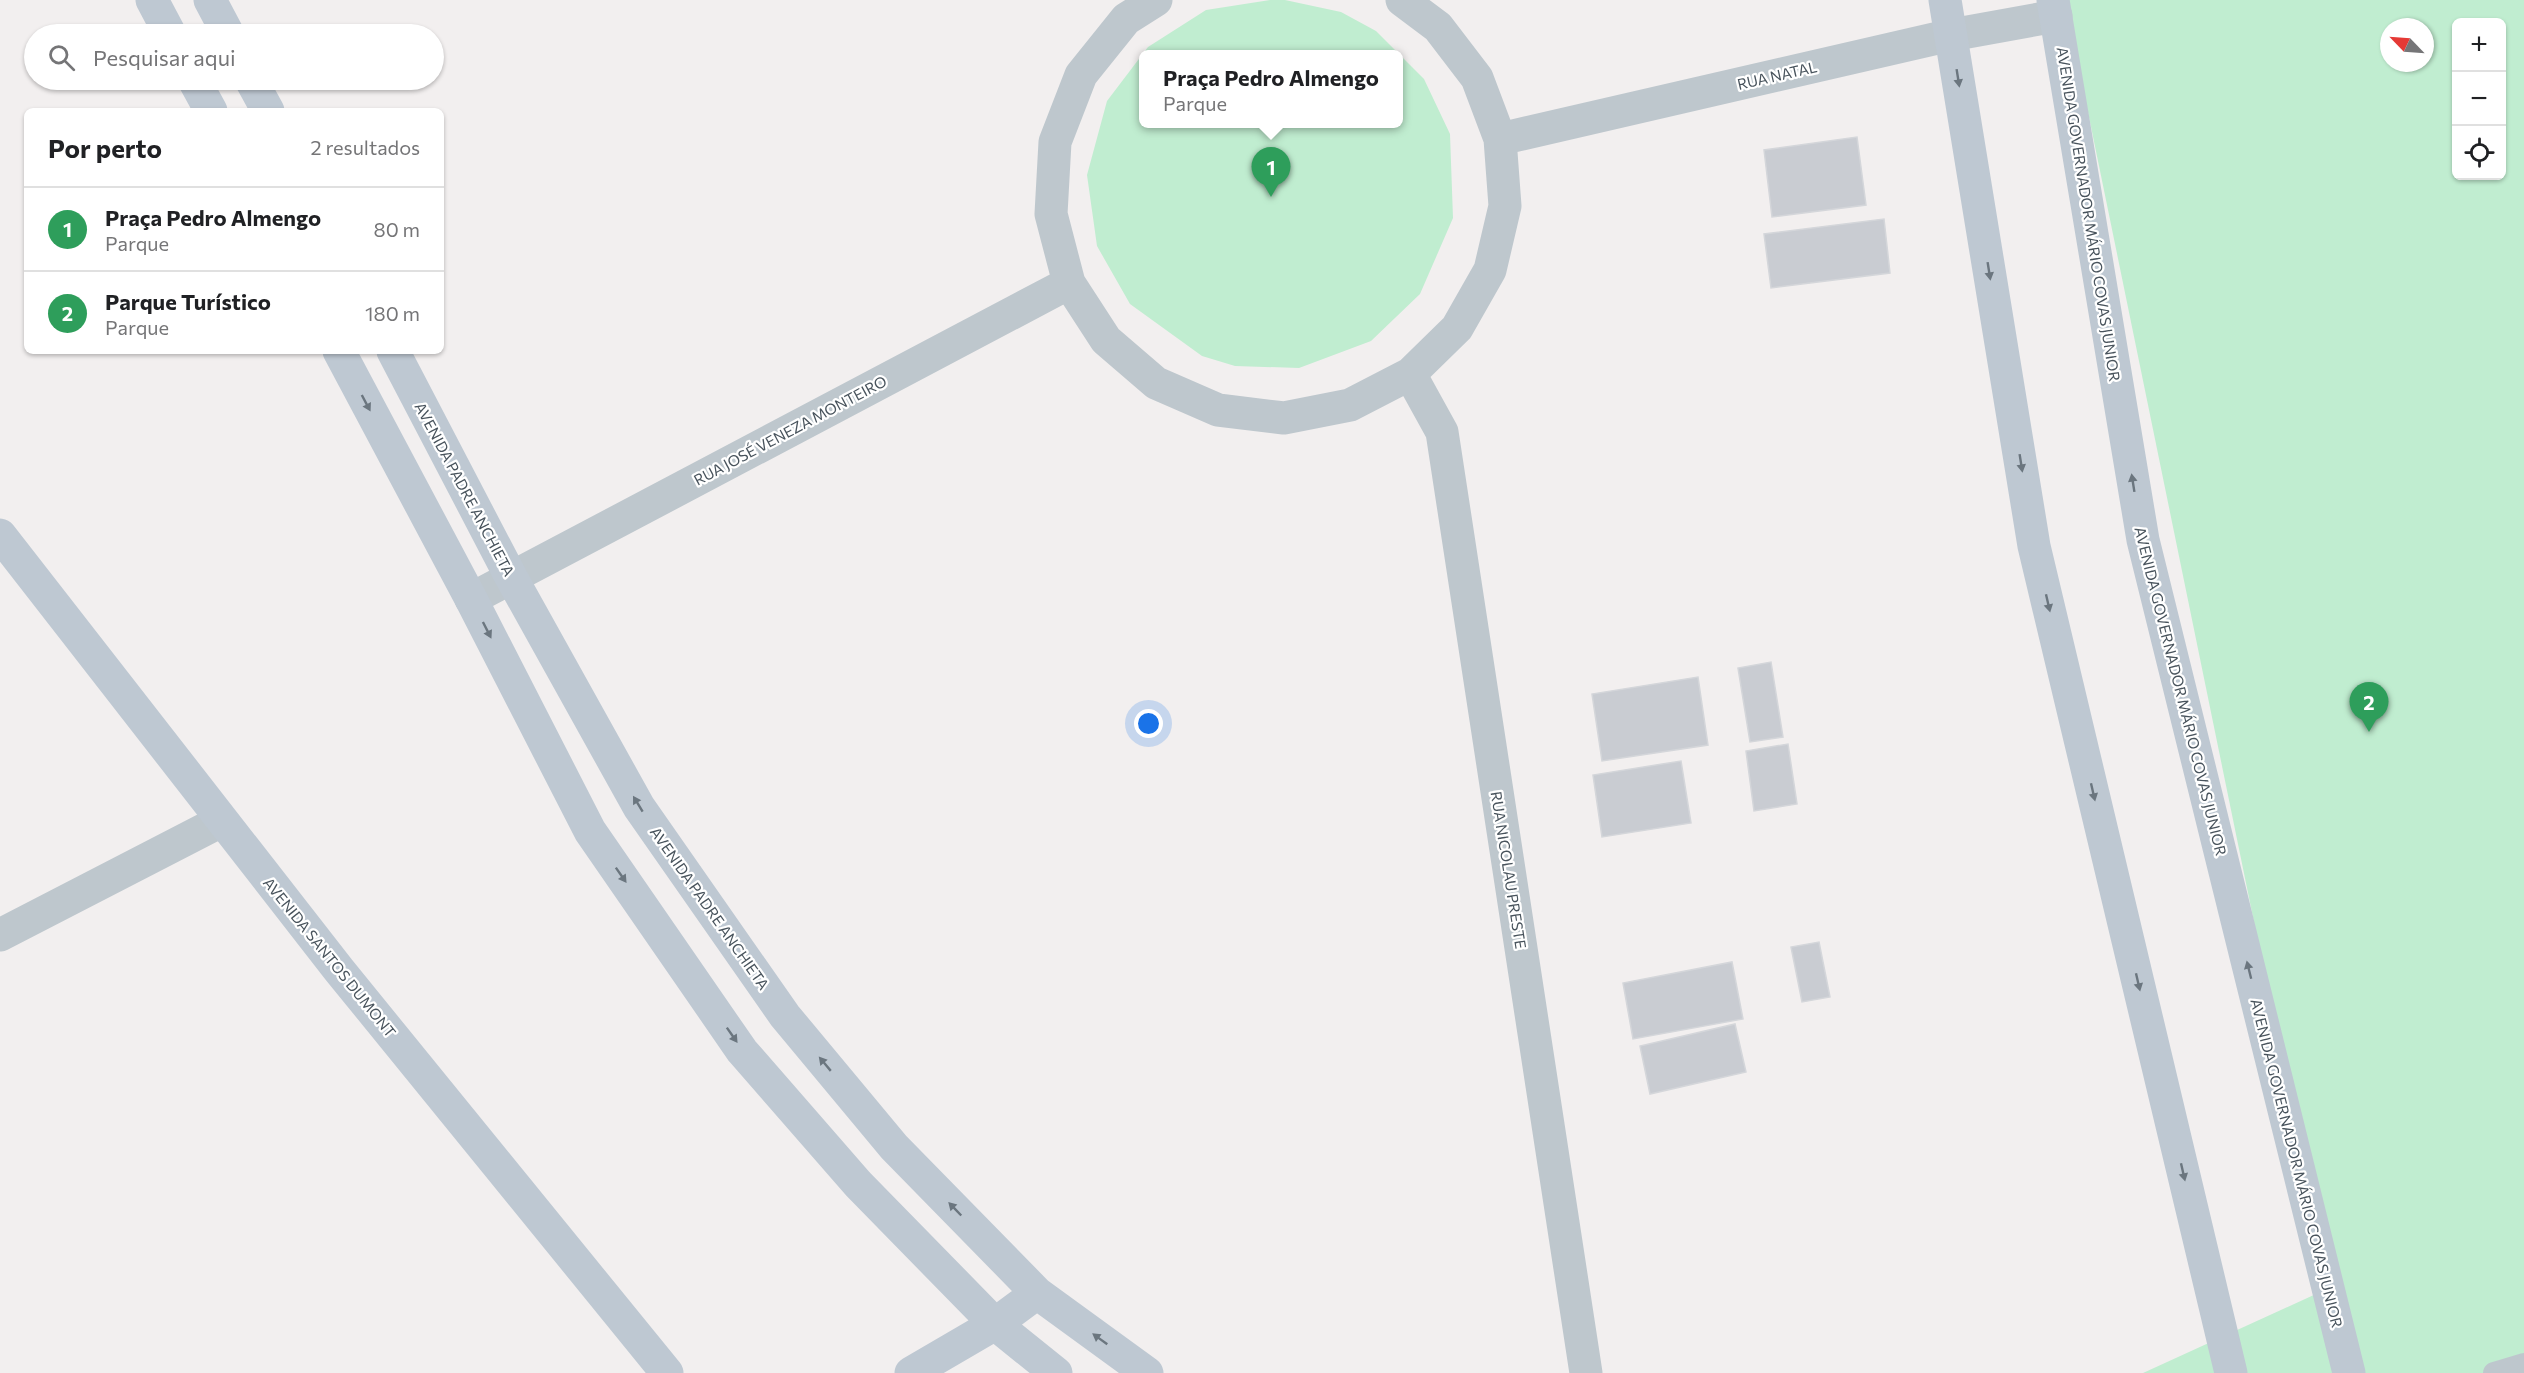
<!DOCTYPE html>
<html lang="pt">
<meta charset="utf-8">
<style>
body{margin:0;font-family:Commissioner,sans-serif;background:#f2f2f2;color:#202124}
.controls{position:absolute;right:18px;top:18px;display:grid;overflow:hidden;border-radius:9px;box-shadow:0 2px 4px #0004}
.controls button{width:54px;height:54px;display:grid;place-items:center;padding:0;border:0;border-bottom:2px solid #e0e0e0;background:#fff;color:#202124;font:30px sans-serif}
.compass{position:absolute;left:2380px;top:18px;width:54px;height:54px;border-radius:50%;background:#fff;box-shadow:0 2px 4px #0004;rotate:295deg}
.you{position:absolute;left:1149px;top:724px;width:21px;height:21px;margin:-15px;border:4px solid #fff;border-radius:50%;background:#1a73e8;box-shadow:0 0 0 9px #1a73e833}
.badge{display:grid;place-items:center;width:39px;height:39px;border-radius:50%;background:#b45309;color:#fff;font-size:20px;font-weight:700}
.pin{position:absolute;translate:-50% -50px;filter:drop-shadow(0 2px 3px #0008)}
.pin::after{content:'';position:absolute;top:32px;width:21px;height:18px;background:inherit;clip-path:polygon(0 0,100% 0,50% 100%)}
.popup{position:absolute;left:1139px;top:50px;width:264px;height:78px;box-sizing:border-box;display:grid;place-content:center;border-radius:9px;background:#fff;filter:drop-shadow(0 2px 4px #0005);font-size:20px;white-space:nowrap;color:#757577}
.popup b{font-size:22px;color:#202124}
.popup::after{content:'';position:absolute;left:50%;top:100%;margin-left:-12px;border:12px solid transparent;border-top-color:#fff}
.list{margin:0;padding:0;list-style:none}
h2{display:flex;justify-content:space-between;align-items:center;height:78px;margin:0;padding:0 24px;font-size:26px}
h2 small{font-size:20px;font-weight:400;color:#757577}
.list li{display:grid;grid-template-columns:39px 1fr auto;gap:18px;align-items:center;box-sizing:border-box;height:84px;padding:0 24px;border-top:2px solid #e0e0e0}
.list b{display:block;font-size:22px;white-space:nowrap}
.list p{margin:0;font-size:20px;white-space:nowrap;color:#757577}
.list em{font-size:20px;font-style:normal;color:#757577}
.icon{flex:none;width:33px;height:33px;fill:none;stroke:currentColor;stroke-width:2;stroke-linecap:round;stroke-linejoin:round}
.map{position:relative;flex:none;width:2524px;height:1373px;overflow:hidden}
.search{position:absolute;background:#fff;box-shadow:0 2px 4px #0004;left:24px;top:24px;width:420px;height:66px;display:flex;align-items:center;gap:15px;box-sizing:border-box;padding:0 21px;border-radius:33px;color:#757577;font-size:22px}
.panel{position:absolute;background:#fff;box-shadow:0 2px 4px #0004;left:24px;top:108px;width:420px;height:246px;border-radius:9px}
.map>svg:first-child{display:block}
.green{fill:#c0edd0;fill-rule:evenodd}
.building{fill:#c9ccd2;stroke:#d4d6da;stroke-width:1.5}
.lines{fill:none;stroke-linecap:round;stroke-linejoin:round}
.lane{stroke:#bec7cd;stroke-width:22}
.street{stroke:#bec7cd;stroke-width:33}
.secondary{stroke:#bec8d2;stroke-width:33}
.oneway{fill:#6b767f}
.labels{text-anchor:middle;dominant-baseline:central;stroke-width:4.5;stroke-linejoin:round;paint-order:stroke}
.street-label{font-size:15px;fill:#48535c;stroke:#fff}
</style>
<div class="map">
<svg width="2524" height="1373" viewBox="0 0 2524 1373">
<rect width="100%" height="100%" fill="#f2efef"/>
<path class="green" d="M1270,0H1285L1341,12L1376,31L1424,79L1450,134L1453,218L1420,294L1371,341L1299,368L1235,366L1202,356L1130,304L1097,246L1087,175L1107,101L1148,47L1206,10ZM1144,55H1398V124H1144Z
M2065,0H2524V1373H2143L2329,1288ZM2456,22H2502V176H2456ZM2389,27H2425V63H2389Z"/>
<path class="building" d="M1857,137L1866,205L1772,217L1764,150Z
M1884,219L1890,273L1771,288L1764,234Z
M1771,662L1783,737L1750,742L1738,668Z
M1698,677L1708,745L1602,761L1592,694Z
M1788,744L1797,804L1754,811L1746,751Z
M1681,761L1691,823L1602,837L1593,775Z
M1819,942L1830,997L1802,1002L1791,947Z
M1732,962L1743,1019L1633,1039L1623,983Z
M1735,1024L1746,1072L1650,1094L1640,1046Z"/>
<g class="lines">
<path class="lane" d="M2494,1373L2524,1364"/>
<path class="street" d="M1156,0L1126,19L1081,75L1055,142L1051,214L1069,283L1106,340L1156,383L1218,410L1284,418L1350,405L1410,374L1457,328L1490,270L1505,206L1500,139L1477,78L1438,27L1402,0
M1500,139L1951,35L2056,16
M1410,374L1442,432L1586,1373
M471,599L1069,283
M0,935L221,821"/>
<path class="secondary" d="M152,0L170,34
M210,0L228,34
M1945,0L2034,546L2231,1373
M2053,0L2143,540L2349,1373
M194,80L211,111
M251,80L268,111
M339,351L471,599L590,831L742,1051L858,1184L995,1324L1056,1373
M393,351L511,577L639,807L785,1016L894,1147L1037,1293L1147,1373
M0,535L339,970L667,1373
M911,1373L995,1324L1037,1293"/>
</g>
<defs><path id="oneway-solid" d="M-6-.8H1V-3.2L6.5 0L1 3.2V.8H-6Z" transform="scale(1.5)"/></defs>
<g class="oneway">
<use href="#oneway-solid" transform="translate(1958 78) rotate(81)"/>
<use href="#oneway-solid" transform="translate(1989 271) rotate(81)"/>
<use href="#oneway-solid" transform="translate(366 403) rotate(62)"/>
<use href="#oneway-solid" transform="translate(2021 463) rotate(81)"/>
<use href="#oneway-solid" transform="translate(2133 483) rotate(-99)"/>
<use href="#oneway-solid" transform="translate(2048 603) rotate(77)"/>
<use href="#oneway-solid" transform="translate(487 630) rotate(63)"/>
<use href="#oneway-solid" transform="translate(2093 792) rotate(77)"/>
<use href="#oneway-solid" transform="translate(638 804) rotate(-121)"/>
<use href="#oneway-solid" transform="translate(621 875) rotate(55)"/>
<use href="#oneway-solid" transform="translate(2249 970) rotate(-104)"/>
<use href="#oneway-solid" transform="translate(2138 982) rotate(77)"/>
<use href="#oneway-solid" transform="translate(732 1035) rotate(55)"/>
<use href="#oneway-solid" transform="translate(825 1064) rotate(-130)"/>
<use href="#oneway-solid" transform="translate(2183 1172) rotate(77)"/>
<use href="#oneway-solid" transform="translate(955 1209) rotate(-134)"/>
<use href="#oneway-solid" transform="translate(1100 1339) rotate(-144)"/>
</g>
<g class="labels">
<g class="street-label">
<text transform="translate(1777 75) rotate(-13)">RUA NATAL</text>
<text transform="translate(2089 214) rotate(81)">AVENIDA GOVERNADOR MÁRIO COVAS JUNIOR</text>
<text transform="translate(790 430) rotate(-28)">RUA JOSÉ VENEZA MONTEIRO</text>
<text transform="translate(465 489) rotate(62)">AVENIDA PADRE ANCHIETA</text>
<text transform="translate(2181 691) rotate(76)">AVENIDA GOVERNADOR MÁRIO COVAS JUNIOR</text>
<text transform="translate(1509 870) rotate(81)">RUA NICOLAU PRESTE</text>
<text transform="translate(710 908) rotate(55)">AVENIDA PADRE ANCHIETA</text>
<text transform="translate(330 957) rotate(51)">AVENIDA SANTOS DUMONT</text>
<text transform="translate(2297 1163) rotate(76)">AVENIDA GOVERNADOR MÁRIO COVAS JUNIOR</text>
</g>
</g>
</svg>
<div class="controls">
<button>+</button>
<button>−</button>
<button><svg class="icon" aria-label="locate" viewBox="0 0 24 24"><circle cx="12" cy="12" r="6"/><path d="M12 2v4M12 18v4M2 12h4M18 12h4"/></svg></button>
</div>
<svg class="compass" viewBox="-18 -18 36 36"><path d="M0-13l5 13h-10z" fill="#e53935"/><path d="M0 13l5-13h-10z" fill="#757577"/></svg>
<div class="you"></div>
<div class="pin badge" style="left:1271px;top:197px;background:#2e9e5b">1</div>
<div class="popup"><b>Praça Pedro Almengo</b>Parque</div>
<div class="pin badge" style="left:2369px;top:732px;background:#2e9e5b">2</div>
<div class="search"><svg class="icon" aria-label="search" viewBox="0 0 24 24"><circle cx="10" cy="10" r="6"/><path d="M15 15l6 6"/></svg>Pesquisar aqui</div>
<section class="panel">
<h2>Por perto<small>2 resultados</small></h2>
<ul class="list">
<li><span class="badge" style="background:#2e9e5b">1</span><div><b>Praça Pedro Almengo</b><p>Parque</p></div><em>80 m</em></li>
<li><span class="badge" style="background:#2e9e5b">2</span><div><b>Parque Turístico</b><p>Parque</p></div><em>180 m</em></li>
</ul>
</section>
</div>
